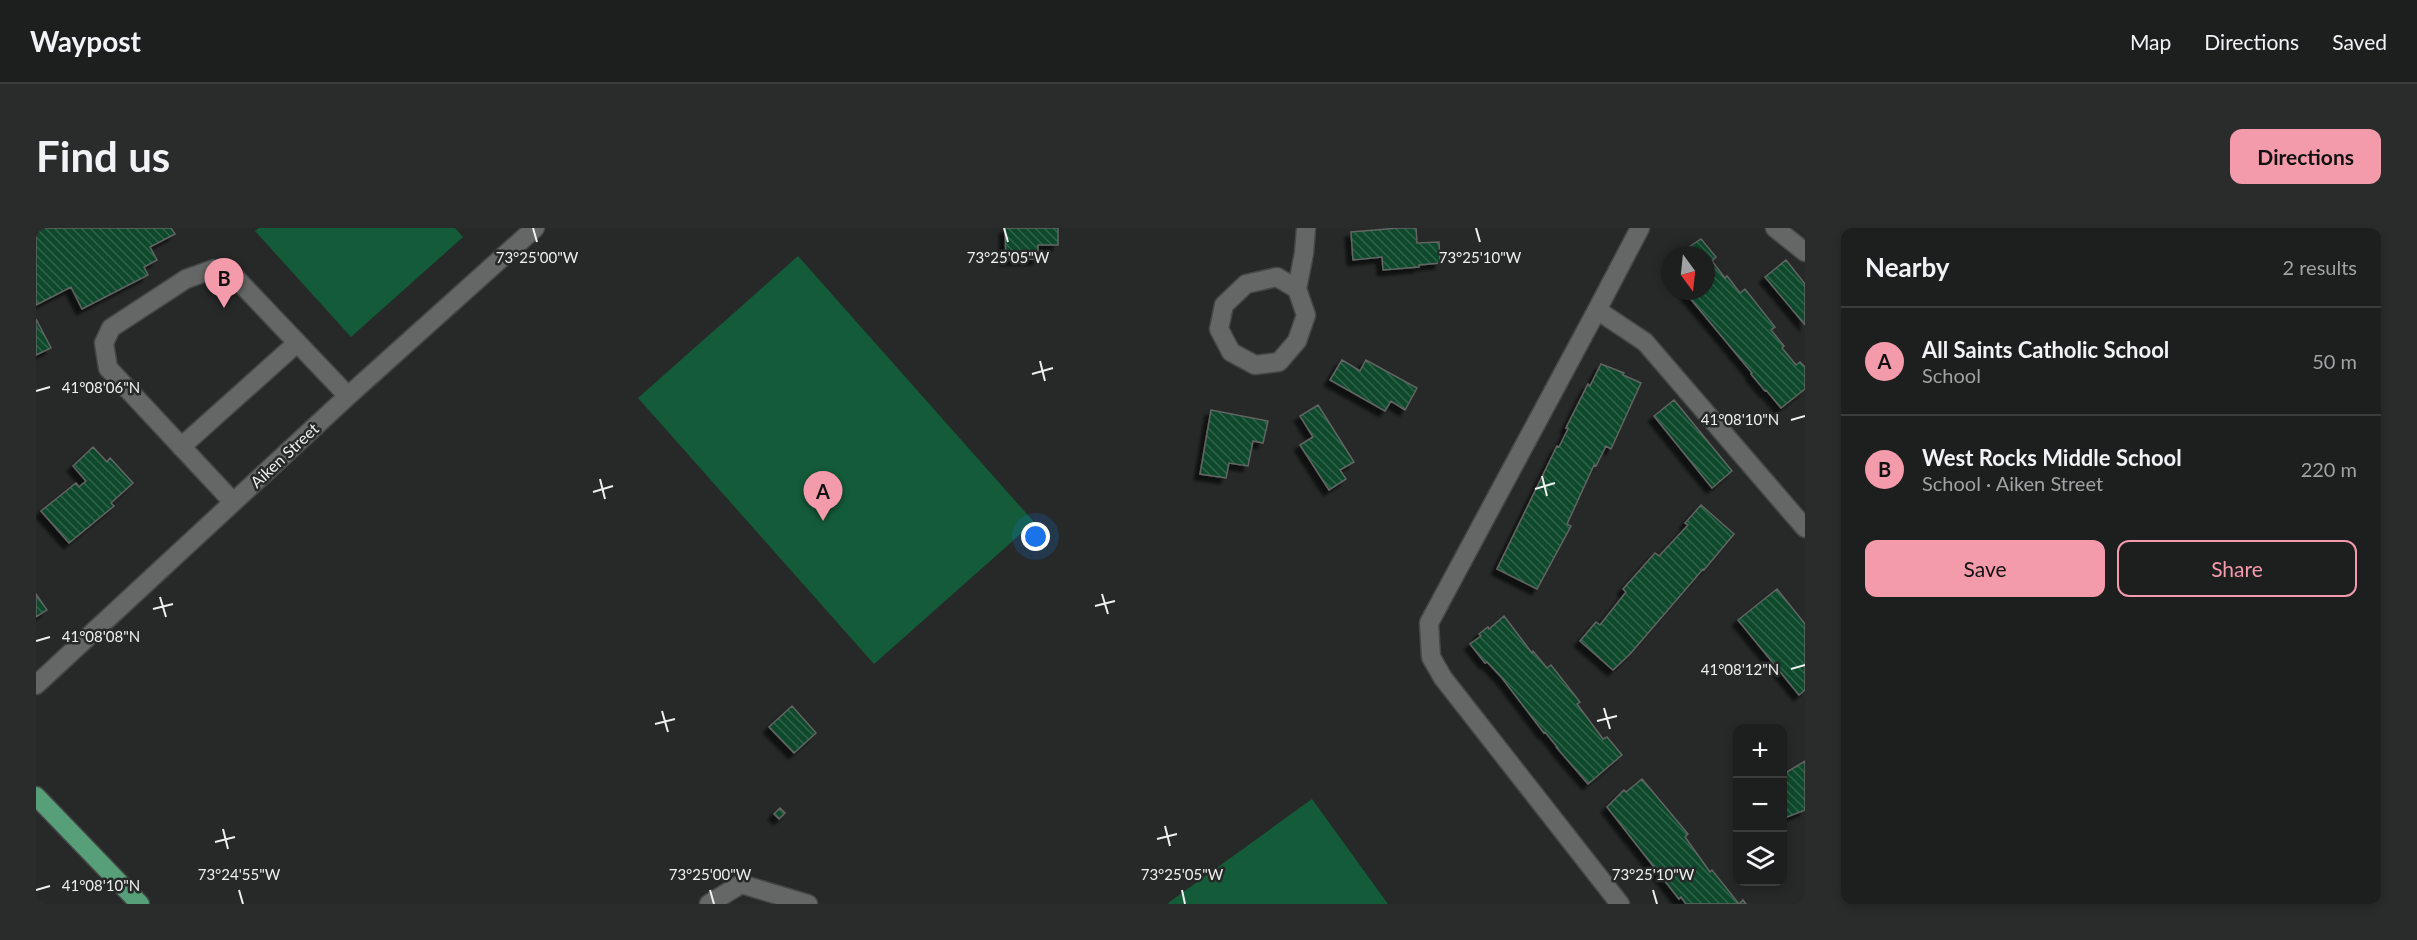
<!DOCTYPE html>
<meta charset="utf-8">
<style>
body{margin:0;font-family:Lato,sans-serif;background:#292c2a;color:#f1f3f6}
.controls{position:absolute;right:18px;bottom:18px;display:grid;overflow:hidden;border-radius:12px;box-shadow:0 3px 9px #0003}
.controls button{width:54px;height:54px;display:grid;place-items:center;padding:0;border:0;border-bottom:2px solid #3a3d3b;background:#1c1f1d;color:#f1f3f6;font:30px sans-serif}
.compass{position:absolute;left:1625px;top:18px;width:54px;height:54px;border-radius:50%;background:#1c1f1d;box-shadow:0 3px 9px #0003;rotate:165deg}
.you{position:absolute;left:1000px;top:309px;width:21px;height:21px;margin:-15px;border:4px solid #fff;border-radius:50%;background:#1a73e8;box-shadow:0 0 0 9px #1a73e833}
.badge{display:grid;place-items:center;width:39px;height:39px;border-radius:50%;background:#f39aab;color:#111;font-size:20px;font-weight:700}
.pin{position:absolute;translate:-50% -50px;filter:drop-shadow(0 2px 3px #0008)}
.pin::after{content:'';position:absolute;top:32px;width:21px;height:18px;background:inherit;clip-path:polygon(0 0,100% 0,50% 100%)}
.list{margin:0;padding:0;list-style:none}
h2{display:flex;justify-content:space-between;align-items:center;height:78px;margin:0;padding:0 24px;font-size:26px}
h2 small{font-size:20px;font-weight:400;color:#a0a2a4}
.list li{display:grid;grid-template-columns:39px 1fr auto;gap:18px;align-items:center;box-sizing:border-box;height:108px;padding:0 24px;border-top:2px solid #3a3d3b}
.list b{display:block;font-size:22px;white-space:nowrap}
.list p{margin:0;font-size:20px;white-space:nowrap;color:#a0a2a4}
.list em{font-size:20px;font-style:normal;color:#a0a2a4}
.actions{display:flex;gap:12px;padding:18px 24px}
.actions a{flex:1;padding:14px 0;border:2px solid #f39aab;border-radius:12px;text-align:center;font-size:21px;color:#f39aab}
.actions .main{background:#f39aab;color:#111}
.icon{flex:none;width:33px;height:33px;fill:none;stroke:currentColor;stroke-width:2;stroke-linecap:round;stroke-linejoin:round}
.map{position:relative;flex:none;width:1769px;height:676px;overflow:hidden;border-radius:12px}
header{display:flex;align-items:center;gap:36px;box-sizing:border-box;height:84px;padding:0 30px;background:#1c1f1d;border-bottom:2px solid #3a3d3b}
header strong{font-size:28px}
nav{display:flex;gap:33px;margin-inline-start:auto;font-size:21px}
.intro{display:flex;align-items:center;justify-content:space-between;box-sizing:border-box;height:144px;padding:0 36px}
h1{margin:0;font-size:42px}
.button{padding:15px 27px;border-radius:12px;background:#f39aab;color:#111;font-size:21px;font-weight:700}
main{display:flex;gap:36px;padding:0 36px}
aside{flex:1;background:#1c1f1d;border-radius:12px;box-shadow:0 3px 9px #0003}
.map>svg:first-child{display:block}
.pitch{fill:#145c39}
.building{fill:url(#building-back-hatch);stroke:#626563;stroke-width:1.5;filter:url(#shadow)}
.lines{fill:none;stroke-linecap:round;stroke-linejoin:round}
.minor-casing{stroke:#454746;stroke-width:21}
.major-casing{stroke:#454746;stroke-width:21}
.minor{stroke:#656766;stroke-width:18}
.major{stroke:#569f79;stroke-width:18}
.ticks{fill:none;stroke:#eef0ef;stroke-width:2}
.labels{text-anchor:middle;dominant-baseline:central;stroke-width:5;stroke-linejoin:round;paint-order:stroke}
.street-label{font-size:16px;fill:#eef0ef;stroke:#262927}
.ticks-label{font-size:15px;text-anchor:middle;fill:#eef0ef;stroke:#262927;stroke-width:5;stroke-linejoin:round;paint-order:stroke}
</style>
<header>
<strong>Waypost</strong>
<nav><a>Map</a><a>Directions</a><a>Saved</a></nav>
</header>
<div class="intro"><h1>Find us</h1><a class="button">Directions</a></div>
<main>
<div class="map">
<svg width="1769" height="676" viewBox="0 0 1769 676">
<defs>
<pattern id="building-back-hatch" width="6" height="6" patternUnits="userSpaceOnUse" patternTransform="scale(1.5)"><rect width="6" height="6" fill="#0c482c"/><path d="M-1 5l2 2M0 0l6 6M5-1l2 2" fill="none" stroke="#30634b"/></pattern>
<filter id="shadow"><feDropShadow dx="-5.5" dy="5.5" stdDeviation="1.5" flood-color="#0009"/></filter>
</defs>
<rect width="100%" height="100%" fill="#262927"/>
<path class="pitch" d="M223,0H419L427,9L315,109L219,3Z
M762,28L998,294L838,436L602,170Z
M1276,571L1352,676H1133L1132,675Z"/>
<path class="building" d="M0,0H135L139,6L114,19L121,32L108,39L112,47L46,81L35,59L0,77Z
M969,0H1022V17H1002V31L970,32Z
M1363,0H1380L1381,15L1403,14L1404,35L1383,37V39L1347,42L1346,29L1317,32L1315,4Z
M1665,11L1680,29L1676,33L1689,50L1691,48L1704,65L1709,61L1739,99L1735,102L1748,118L1746,120L1760,137L1764,134L1769,139V161L1745,180L1730,162L1729,163L1715,146L1716,145L1648,63H1670V27H1641Z
M1750,32L1769,56V97L1729,49Z
M0,91L15,120L0,127Z
M1306,132L1324,143L1330,132L1381,160L1369,182L1355,173L1349,183L1294,152Z
M1565,136L1588,145L1587,147L1605,155L1575,221L1570,218L1560,238L1558,237L1531,296L1535,298L1501,361L1461,341L1521,218L1523,219L1532,201L1530,200L1552,156L1554,158Z
M1638,172L1696,243L1676,260L1618,188Z
M1282,177L1318,234L1304,242L1310,251L1293,262L1264,217L1277,209L1264,188Z
M1175,182L1232,193L1227,215L1217,213L1212,238L1193,235L1190,250L1164,246Z
M57,219L71,234L74,230L97,255L75,275L78,278L33,315L5,283L40,255L43,259L50,253L37,238Z
M1665,277L1698,306L1668,342L1667,341L1594,426L1577,442L1544,413L1560,394L1564,397L1590,364L1587,361L1619,325L1623,328L1638,312L1652,297L1649,295Z
M1741,361L1769,396V462L1763,467L1702,392Z
M0,366L11,382L0,389Z
M1468,388L1496,425L1497,423L1511,440L1515,437L1544,474L1541,476L1567,511L1571,509L1586,527L1552,556L1521,520H1522L1509,504L1508,505L1466,450L1451,434L1449,435L1434,416L1445,408L1443,406L1452,399L1453,401Z
M756,478L780,505L758,525L733,499Z
M1769,533V582L1746,591V547Z
M1606,551L1652,606L1649,609L1674,644L1676,642L1703,676L1707,672L1710,676H1650L1645,669L1643,671L1571,579L1588,562L1590,564Z
M744,580L749,585L743,591L738,586Z"/>
<g class="lines">
<g class="minor-casing">
<path id="minor" d="M1739,0L1769,24
M1261,61L1241,49L1210,56L1188,77L1183,101L1195,124L1219,137L1243,134L1261,113L1270,87L1261,61L1268,25L1270,0
M1561,82L1604,0
M145,219L261,115
M197,274L72,140L68,115L75,100L150,51L178,41L196,46L312,168
M0,457L312,168L499,0
M673,676L705,656L772,676
M1584,676L1407,450L1395,429L1393,395L1561,82L1609,114L1769,300"/>
</g>
<g class="major-casing">
<path id="major" d="M0,568L104,676"/>
</g>
<use href="#minor" class="minor"/>
<use href="#major" class="major"/>
</g>
<path class="ticks" d="M497,0L501,14M968,0L972,14M1440,0L1444,14M1004,133L1009,153M996,146L1017,140M0,163L14,159M1755,192L1769,188M1506,248L1511,268M564,251L569,271M1499,261L1519,255M557,264L577,258M1066,366L1072,386M124,369L130,389M1059,378L1079,373M117,381L137,376M0,413L14,409M1755,441L1769,437M1568,480L1574,501M626,483L632,504M1561,493L1581,488M619,496L639,491M1129,598L1134,618M187,601L192,621M1121,611L1141,606M179,614L199,609M0,662L14,658M203,662L207,676M674,662L678,676M1146,662L1149,676M1617,662L1621,676"/>
<g class="labels">
<g class="street-label">
<text transform="translate(248 227) rotate(-43)">Aiken Street</text>
</g>
</g>
<g class="ticks-label">
<text x="501" y="35">73°25'00"W</text>
<text x="972" y="35">73°25'05"W</text>
<text x="1444" y="35">73°25'10"W</text>
<text x="65" y="165">41°08'06"N</text>
<text x="1704" y="197">41°08'10"N</text>
<text x="65" y="414">41°08'08"N</text>
<text x="1704" y="447">41°08'12"N</text>
<text x="203" y="652">73°24'55"W</text>
<text x="674" y="652">73°25'00"W</text>
<text x="1146" y="652">73°25'05"W</text>
<text x="1617" y="652">73°25'10"W</text>
<text x="65" y="663">41°08'10"N</text>
</g>
</svg>
<div class="controls">
<button>+</button>
<button>−</button>
<button><svg class="icon" aria-label="layers" viewBox="0 0 24 24"><path d="M12 4l9 5-9 5-9-5zM3 14l9 5 9-5"/></svg></button>
</div>
<svg class="compass" viewBox="-18 -18 36 36"><path d="M0-13l5 13h-10z" fill="#e53935"/><path d="M0 13l5-13h-10z" fill="#a0a2a4"/></svg>
<div class="you"></div>
<div class="pin badge" style="left:787px;top:293px">A</div>
<div class="pin badge" style="left:188px;top:80px">B</div>
</div>
<aside>
<h2>Nearby<small>2 results</small></h2>
<ul class="list">
<li><span class="badge">A</span><div><b>All Saints Catholic School</b><p>School</p></div><em>50 m</em></li>
<li><span class="badge">B</span><div><b>West Rocks Middle School</b><p>School · Aiken Street</p></div><em>220 m</em></li>
</ul>
<div class="actions"><a class="main">Save</a><a>Share</a></div>
</aside>
</main>
